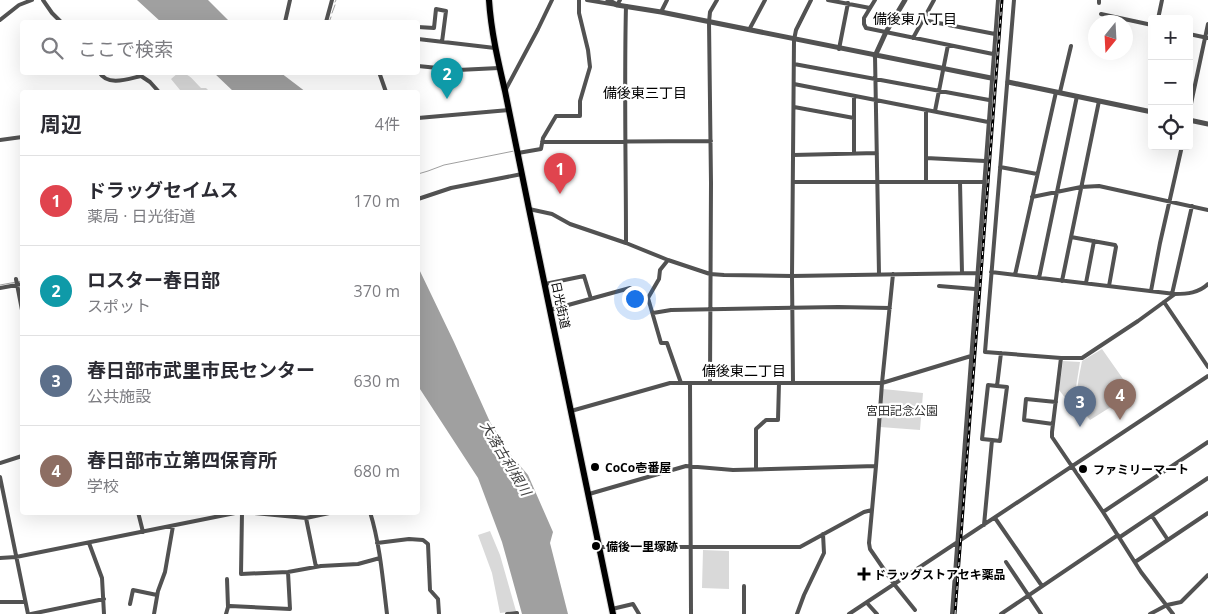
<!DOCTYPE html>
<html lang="ja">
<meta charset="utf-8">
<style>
body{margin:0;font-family:"Open Sans","Noto Sans JP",sans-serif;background:#f2f2f3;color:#2b2b33}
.controls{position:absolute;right:15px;top:15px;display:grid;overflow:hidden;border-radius:5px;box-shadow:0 5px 20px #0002}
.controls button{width:45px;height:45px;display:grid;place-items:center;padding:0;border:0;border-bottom:1px solid #e1e1e2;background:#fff;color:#2b2b33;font:25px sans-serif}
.compass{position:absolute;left:1088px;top:15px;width:45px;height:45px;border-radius:50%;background:#fff;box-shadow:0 5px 20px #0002;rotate:198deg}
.you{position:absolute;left:634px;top:298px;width:18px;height:18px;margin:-12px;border:4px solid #fff;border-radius:50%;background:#1a73e8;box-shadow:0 0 0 8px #1a73e833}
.badge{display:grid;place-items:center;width:32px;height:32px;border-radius:50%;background:#1a73e8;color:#fff;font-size:16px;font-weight:700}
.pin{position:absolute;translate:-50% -41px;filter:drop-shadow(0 1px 2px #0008)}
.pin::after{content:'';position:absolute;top:26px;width:18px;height:15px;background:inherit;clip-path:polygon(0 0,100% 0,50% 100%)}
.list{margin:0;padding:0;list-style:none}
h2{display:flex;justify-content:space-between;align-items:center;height:65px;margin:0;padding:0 20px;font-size:21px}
h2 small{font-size:16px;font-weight:400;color:#7c7c81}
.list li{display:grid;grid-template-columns:32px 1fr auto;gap:15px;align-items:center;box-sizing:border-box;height:90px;padding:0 20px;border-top:1px solid #e1e1e2}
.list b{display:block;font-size:19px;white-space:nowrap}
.list p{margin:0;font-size:16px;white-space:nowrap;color:#7c7c81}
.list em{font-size:16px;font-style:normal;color:#7c7c81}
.icon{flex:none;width:28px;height:28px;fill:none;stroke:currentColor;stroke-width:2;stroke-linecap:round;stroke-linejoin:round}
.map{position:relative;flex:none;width:1208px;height:614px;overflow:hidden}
.search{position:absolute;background:#fff;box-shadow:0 5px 20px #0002;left:20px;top:20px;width:400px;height:55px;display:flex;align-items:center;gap:12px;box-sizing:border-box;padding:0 18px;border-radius:5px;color:#7c7c81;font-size:19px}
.panel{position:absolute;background:#fff;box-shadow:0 5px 20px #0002;left:20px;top:90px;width:400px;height:425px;border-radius:5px}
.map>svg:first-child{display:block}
.green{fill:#d9d9d9}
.water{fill:#a0a0a0}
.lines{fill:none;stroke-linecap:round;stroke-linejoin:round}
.stream{stroke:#a0a0a0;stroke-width:1}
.trunk-casing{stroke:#dbdbdb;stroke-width:8}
.minor{stroke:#525252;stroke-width:4}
.tertiary{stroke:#525252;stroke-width:5}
.trunk{stroke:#000;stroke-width:6}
.rail-casing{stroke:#000;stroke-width:3}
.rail{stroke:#fff;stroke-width:1;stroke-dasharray:4;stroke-linecap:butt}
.poi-dot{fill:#000;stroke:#fff;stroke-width:2}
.labels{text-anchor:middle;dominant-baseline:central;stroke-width:4.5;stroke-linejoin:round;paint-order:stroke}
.street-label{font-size:12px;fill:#000;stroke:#fff}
.park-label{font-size:12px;fill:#303030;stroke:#fff}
.poi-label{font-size:12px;font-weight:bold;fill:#000;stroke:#fff;text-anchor:start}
.neighbourhood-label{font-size:14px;fill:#000;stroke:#fff}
.water-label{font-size:14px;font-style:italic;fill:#414141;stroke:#fff}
</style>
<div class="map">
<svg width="1208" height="614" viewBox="0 0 1208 614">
<rect width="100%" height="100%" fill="#fff"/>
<path class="green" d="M178,73C189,72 194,81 201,88H206L210,92H177L180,90L171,79Z
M1102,349L1133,393L1090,420C1087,416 1082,411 1080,407C1074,395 1080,373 1082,361Z
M1063,361L1080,362L1076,387L1078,405L1070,404L1059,390Z
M883,389L923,393L920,430L880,427Z
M490,531L500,555L516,611L500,613L492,573L478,535Z
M703,550L729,551V589L702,588Z"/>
<path class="water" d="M137,0H208L230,22H161Z
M214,73H281L306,92H234Z
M418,267L454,342L490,422L510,454L528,475L553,532L550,543L568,614H522L502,542L478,478L418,386Z"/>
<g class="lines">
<path class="stream" d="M335,2L336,0
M332,13L335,5
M329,22L331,17
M418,174L428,171L444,165L514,151
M0,285L22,281"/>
<g class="trunk-casing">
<path id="trunk" d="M489,0C491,31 498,61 505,91C513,131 521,170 529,209L613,614"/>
</g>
<path class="minor" d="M43,0L52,13L61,22
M587,0L617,5L620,0
M828,0L870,8
M875,0L864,18V24L866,28L993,54
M1014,0L985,352L1061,358H1082L1138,321L1175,294
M1099,3V0
M626,6C624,85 626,164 626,243
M661,12L667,0
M1101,14L1152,25
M1158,19L1162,0
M0,20L19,5L32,0
M923,20L995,34
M285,22L290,0
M326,22L332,0
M360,22H366
M418,27L434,28L436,9L446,11L442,42
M749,30L765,0
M1189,34L1208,38
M913,38L934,0
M418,39L495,48
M839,49L848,3
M875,56L879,274
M794,64L989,100
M418,66L458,70L499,68
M99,72C108,87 128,79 141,76L150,82L159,92
M379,72L386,92
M794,84L988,122
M506,89L538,29L552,0
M1060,92L1071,46
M854,96V153
M794,107L854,118
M926,110V181
M935,111L948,45
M1189,113L1208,24
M418,118L509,110
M0,140L22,137
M542,142L711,141
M518,153L541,149L543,138L556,116H580V101L590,67L588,50L579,13V0
M793,155L877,153
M926,158L985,161
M1000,167L1037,174
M793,182H983
M960,182L962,273
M1032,197L1081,187L1099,186L1208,210
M418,199L451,188L522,174
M529,209L552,214L570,224L626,243L668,260L710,274L724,275L792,276L977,273
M1071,237L1115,245L1116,247L1109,286
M668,260L660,270L659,279L648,298L661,343H667L681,383
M991,272L1175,294C1187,294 1199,293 1208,284
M893,274L882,383L876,466L869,543L870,549L894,584L915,610
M1015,275L1056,92
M1039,278L1077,96
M16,279L22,310
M1062,281L1099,101
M1086,283L1094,241
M545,284L584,276L591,299
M939,286L975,289
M0,288L22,284
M1151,291L1160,243L1182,146
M1172,294L1192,206
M1164,302L1208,367
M550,310L630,288L644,298H648
M653,313L671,310L838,307L890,308
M1061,358L1052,432V437L1103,512L1141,572L1173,614
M690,383L691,614
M710,383L711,183L709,22L710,12L717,0
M793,383L792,276L794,40L796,30L811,0
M571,411L670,383H882L971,356
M1053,424L1024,420L1026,399L1056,402
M992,440L982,439L988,385L997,386
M0,463L22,456
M756,469V429L766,420H778L779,383
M0,477L28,614
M589,494L686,466L733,470L876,466
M138,512L143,532
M242,512L241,574L288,572L321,566L358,564L380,558
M245,512L306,518L334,512
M370,512C380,544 383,581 387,614
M1103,512L1208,442
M1152,516L1168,540
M306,518L316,567
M995,518L1042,586
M984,525L992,440L1000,441L1007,387L997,386L1001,353
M1120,537L1208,478
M89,543L102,578L104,614
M377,543L409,539L423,540L428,544L430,590L438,599L439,614
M600,547H800L864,512L872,510
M0,558L16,557L240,512
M1006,562L1041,614
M1135,562L1208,513
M227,579L228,607
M0,602H25
M867,603L877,614
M130,604L133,590L157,595
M612,609L633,604L639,614
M31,614L104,599
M154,614L158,591L165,572L173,526
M226,614L228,607L230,606L290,609L288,572
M507,614L517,613
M744,614V586
M797,614L804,595L824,553L823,534
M849,614L1208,376
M952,614L998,0
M1001,614L1118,535
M1150,614L1167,605L1181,602L1208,575"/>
<path class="tertiary" d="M608,0L617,5L661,12L991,78
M875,56L886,32L905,0
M1008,82L1152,112
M1189,120L1208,124"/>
<use href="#trunk" class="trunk"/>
<g class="rail-casing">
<path id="rail" d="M955,614L1002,0"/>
</g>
<use href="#rail" class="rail"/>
</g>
<g class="poi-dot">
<circle cx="595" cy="467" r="5"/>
<circle cx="1083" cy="469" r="5"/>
<circle cx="596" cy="546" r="5"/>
<path d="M861.5 566.5h5v5h5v5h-5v5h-5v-5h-5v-5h5z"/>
</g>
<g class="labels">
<g class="street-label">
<text transform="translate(561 305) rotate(78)">日光街道</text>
</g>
<g class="park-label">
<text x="902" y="410">宮田記念公園</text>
</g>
<g class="poi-label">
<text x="605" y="467">CoCo壱番屋</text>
<text x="1093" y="469">ファミリーマート</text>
<text x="606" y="546">備後一里塚跡</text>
<text x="874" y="574">ドラッグストアセキ薬品</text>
</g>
<g class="neighbourhood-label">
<text x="915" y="18">備後東八丁目</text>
<text x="645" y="92">備後東三丁目</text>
<text x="744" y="370">備後東二丁目</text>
</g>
<g class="water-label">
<text transform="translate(506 458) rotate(59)">大落古利根川</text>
</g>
</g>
</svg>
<div class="controls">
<button>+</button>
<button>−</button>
<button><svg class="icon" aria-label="locate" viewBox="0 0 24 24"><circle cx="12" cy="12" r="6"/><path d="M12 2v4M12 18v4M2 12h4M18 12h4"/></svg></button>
</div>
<svg class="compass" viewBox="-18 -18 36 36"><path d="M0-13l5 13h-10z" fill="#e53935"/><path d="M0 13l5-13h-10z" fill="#7c7c81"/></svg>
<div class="you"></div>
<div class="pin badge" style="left:560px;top:194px;background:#e0444e">1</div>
<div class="pin badge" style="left:447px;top:99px;background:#0f9aa8">2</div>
<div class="pin badge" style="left:1080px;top:427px;background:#5c6f8a">3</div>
<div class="pin badge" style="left:1120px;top:420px;background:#8d6e63">4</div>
<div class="search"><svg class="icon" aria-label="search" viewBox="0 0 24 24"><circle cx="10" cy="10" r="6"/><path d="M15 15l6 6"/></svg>ここで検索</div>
<section class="panel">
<h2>周辺<small>4件</small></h2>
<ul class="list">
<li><span class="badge" style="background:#e0444e">1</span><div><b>ドラッグセイムス</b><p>薬局 · 日光街道</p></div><em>170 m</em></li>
<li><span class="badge" style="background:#0f9aa8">2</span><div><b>ロスター春日部</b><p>スポット</p></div><em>370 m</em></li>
<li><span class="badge" style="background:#5c6f8a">3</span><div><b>春日部市武里市民センター</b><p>公共施設</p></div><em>630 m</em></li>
<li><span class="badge" style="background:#8d6e63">4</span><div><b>春日部市立第四保育所</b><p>学校</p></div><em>680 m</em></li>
</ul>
</section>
</div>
